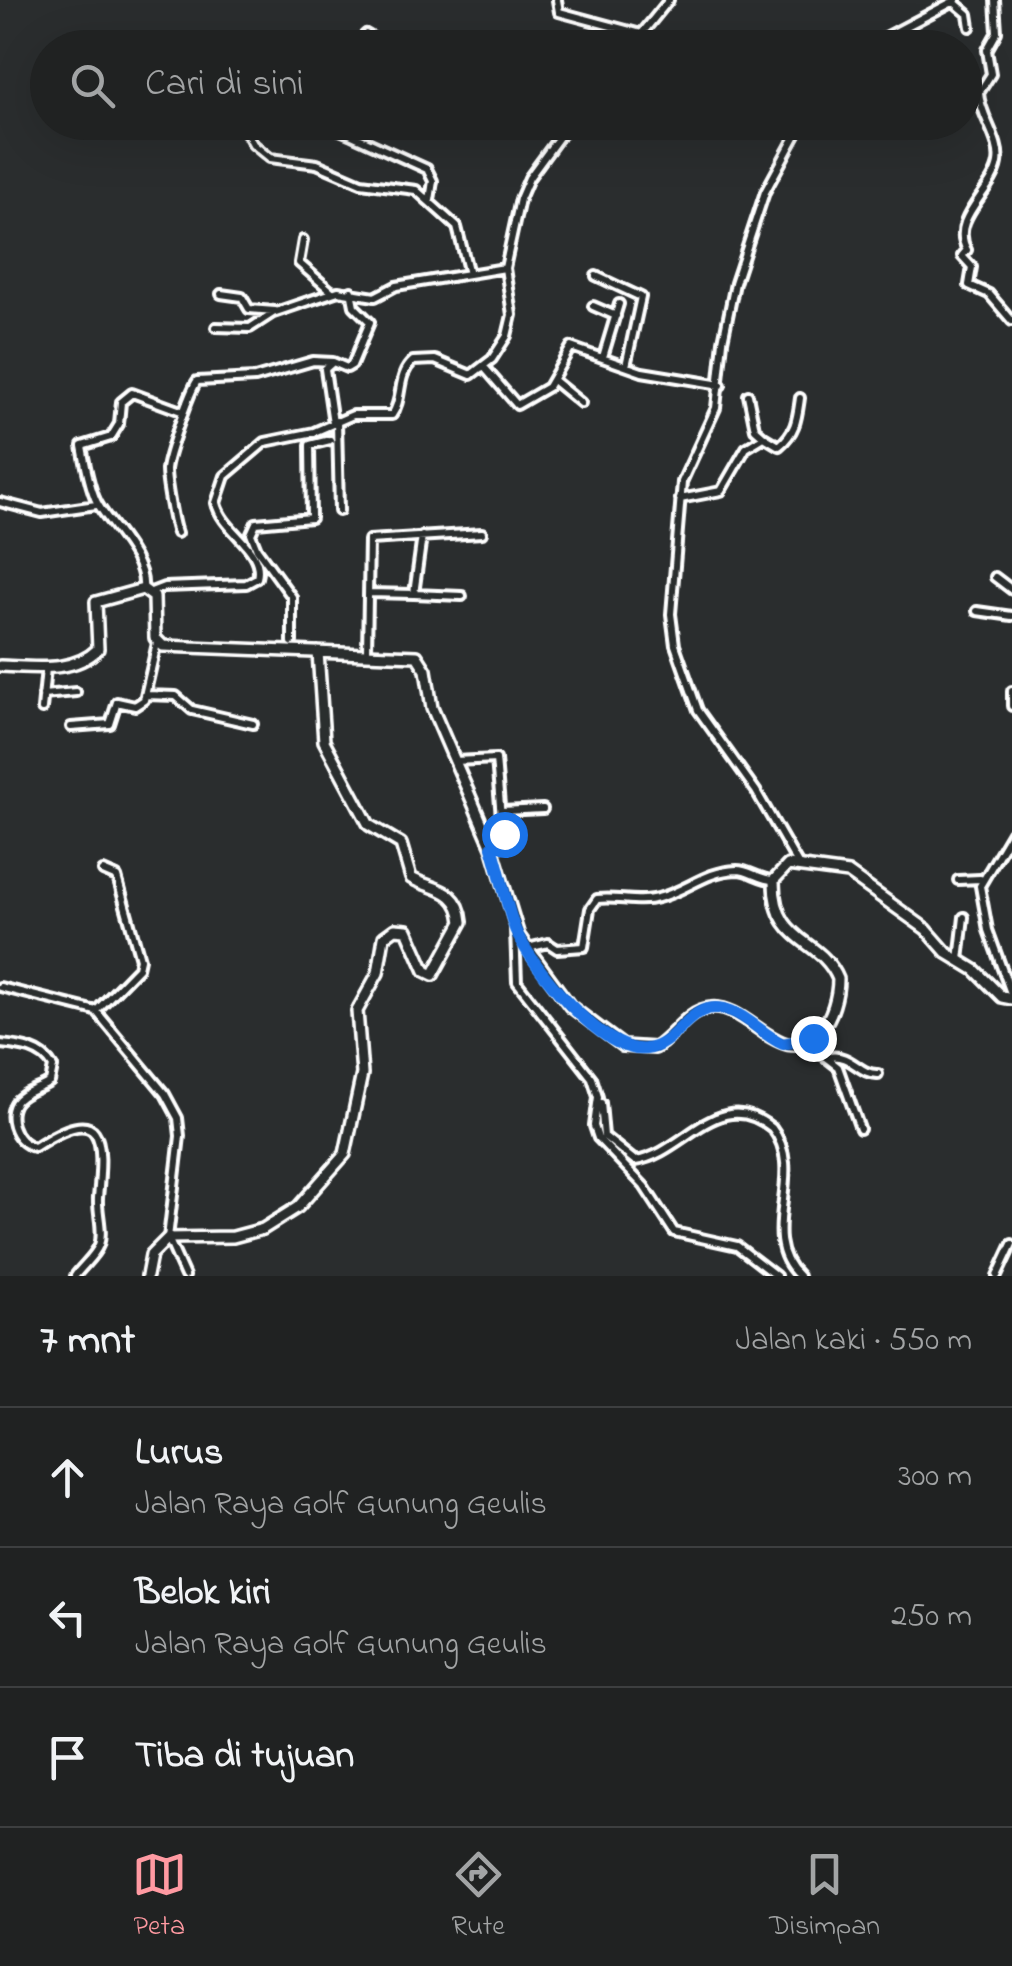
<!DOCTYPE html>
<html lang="id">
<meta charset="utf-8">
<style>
body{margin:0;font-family:"Indie Flower",sans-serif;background:#282a2a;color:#f1f3f6}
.stop{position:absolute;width:30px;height:30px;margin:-22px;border:8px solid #1a73e8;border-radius:50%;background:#fff}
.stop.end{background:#1a73e8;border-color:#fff;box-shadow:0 2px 10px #0008}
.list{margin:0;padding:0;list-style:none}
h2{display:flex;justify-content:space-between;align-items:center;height:130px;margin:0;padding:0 40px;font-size:42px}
h2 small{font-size:32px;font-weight:400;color:#a2a4a5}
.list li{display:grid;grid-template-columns:65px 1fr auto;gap:30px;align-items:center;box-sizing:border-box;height:140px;padding:0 40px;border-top:2px solid #3d3f40}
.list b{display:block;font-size:38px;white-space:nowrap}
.list p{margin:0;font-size:32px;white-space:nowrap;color:#a2a4a5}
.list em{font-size:32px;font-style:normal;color:#a2a4a5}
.icon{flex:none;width:55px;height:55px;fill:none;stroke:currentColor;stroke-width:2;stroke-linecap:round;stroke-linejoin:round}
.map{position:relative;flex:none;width:1012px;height:1276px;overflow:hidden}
.search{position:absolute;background:#202222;box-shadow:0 10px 40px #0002;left:30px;right:30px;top:30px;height:110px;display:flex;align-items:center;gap:25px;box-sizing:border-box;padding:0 35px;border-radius:55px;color:#a2a4a5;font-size:38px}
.sheet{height:550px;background:#202222}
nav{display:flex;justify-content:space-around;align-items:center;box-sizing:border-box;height:140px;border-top:2px solid #3d3f40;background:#202222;font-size:28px;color:#a2a4a5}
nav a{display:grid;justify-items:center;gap:5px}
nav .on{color:#ff9aa2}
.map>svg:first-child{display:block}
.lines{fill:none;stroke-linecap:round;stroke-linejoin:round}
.street-casing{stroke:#fff;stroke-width:14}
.secondary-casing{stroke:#fff;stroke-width:16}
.street{stroke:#2a2d2e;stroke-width:6}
.secondary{stroke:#2a2d2e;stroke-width:9}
.route{stroke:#1a73e8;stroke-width:12}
</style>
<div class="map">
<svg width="1012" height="1276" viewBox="0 0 1012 1276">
<rect width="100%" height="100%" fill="#2a2d2e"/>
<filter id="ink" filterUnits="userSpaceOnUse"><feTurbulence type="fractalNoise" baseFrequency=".01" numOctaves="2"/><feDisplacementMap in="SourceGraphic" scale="20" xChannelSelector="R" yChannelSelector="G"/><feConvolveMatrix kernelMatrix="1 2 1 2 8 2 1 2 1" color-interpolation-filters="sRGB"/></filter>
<g filter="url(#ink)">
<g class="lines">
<g class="street-casing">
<path id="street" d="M557,0L559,12L641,34
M995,0L997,32L987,50L991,74L979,93C980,116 1002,141 998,163C993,192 949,219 967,250L962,256L972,267L969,285L989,294L1012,321
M954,2L968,14L970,27
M283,48L288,38
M351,48L366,34L390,48
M630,48L669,0
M865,48L956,0
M241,122L253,144L270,158L317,164L361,183L416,190L457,227L469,274
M321,122L352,135
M351,122L352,135L427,169L433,181L430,200
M303,240L299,263L331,291
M596,276L641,297L626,366
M221,294L242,297L249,309L275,311
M593,306L616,316
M216,327L250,328L273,313L338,291L375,297L396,286L505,268
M603,357L619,304
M484,367L517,405L548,387L571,347L642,372L721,385
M553,380L581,403
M748,395L755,429L764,437
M337,421L339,511
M333,423L325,369L333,362L347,368L352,365L370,322L354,306L351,291
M680,499L721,491L746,448L764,437L779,446C796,432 797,419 800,398
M0,502L42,513L96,505
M177,533C173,522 166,481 166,470C167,457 189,393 197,381L255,378L313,361L333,362
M995,577L1012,590
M143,589C146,560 114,530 99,506C91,494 85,463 82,446L111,437L119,424L121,402L132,393L181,411
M151,592L164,587L246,584L257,578C265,549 222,531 216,503L225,476L265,442L314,432L353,415H392C404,398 396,376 413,361L435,360L471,375L492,359L507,336L512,315L505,268L520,199L529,178L570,122
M369,593L414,594L422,536
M414,594L462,596
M977,611L1012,616
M292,642V597L257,549L251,534L256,523L311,518L310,445L330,440
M367,652L369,540L482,533
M1012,691V706
M43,695L76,692
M146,695L176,696L192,710L253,724
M42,709L46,668
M71,727L110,724L117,702L135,706L144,700L157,643
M455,761L496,759L503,841L492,847
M502,811L543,809
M1012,832L980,886L988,930L1012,996
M798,864L756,791L698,710L675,645L671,614L682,482L716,408L723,341L735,283L765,192L803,122
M958,880L980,879
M515,930L517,982L592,1078L598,1097L594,1126L598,1138L644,1186L674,1232L737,1246L776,1276
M528,948L548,943L557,949L584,947L590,909L597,899C617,896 637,904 658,898C687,891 705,871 737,870C750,870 759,880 774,880
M959,960L964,917
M0,987L96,1011L165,1094L178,1118L180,1136L168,1238L185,1276
M96,1011L138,968L140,959L117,877L103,871
M806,1042L838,1067L860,1129
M0,1044C20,1046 42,1048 53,1067L50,1082C41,1088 30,1090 21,1097C2,1110 14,1144 35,1147C104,1102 104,1137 98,1198C97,1212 104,1232 99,1245C95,1256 82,1266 75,1276
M829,1057C851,1053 859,1075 878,1074
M601,1103L604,1136L635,1161C685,1154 718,1084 772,1128C808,1174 755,1235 799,1276
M997,1276L1012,1244"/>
</g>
<g class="secondary-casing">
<path id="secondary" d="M0,666C33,667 73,674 98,649L96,602L143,589L154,597L155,638L163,646L417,656L426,670L432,708L492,847L519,936L570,1006L623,1046L655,1048C675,1036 686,1010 711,1008C750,1004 784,1075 821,1030C832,1017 838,996 838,979C821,937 773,945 774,880L788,865L848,873L926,929L947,953L975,970L1002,997L1012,999
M147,1276L151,1255L168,1238L233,1237L263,1229L298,1207L345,1154L362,1074L357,1011L378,973L384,937L395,929L407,930L425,971L433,975L462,922C459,887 432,890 411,878L401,844L369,825L324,741L318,652"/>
</g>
<use href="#street" class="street"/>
<use href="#secondary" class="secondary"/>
</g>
</g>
<g class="lines" filter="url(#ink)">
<path class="route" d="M504,834L502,844L492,847C501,874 505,902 515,929C530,965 603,1055 646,1049C681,1045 689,995 731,1011C750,1018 764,1036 783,1044L813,1038"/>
</g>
</svg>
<div class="stop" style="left:504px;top:834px"></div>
<div class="stop end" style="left:813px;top:1038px"></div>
<div class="search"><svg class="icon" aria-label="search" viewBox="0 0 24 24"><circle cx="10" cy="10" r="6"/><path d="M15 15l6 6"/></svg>Cari di sini</div>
</div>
<section class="sheet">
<h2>7 mnt<small>Jalan kaki · 550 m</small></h2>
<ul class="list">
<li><svg class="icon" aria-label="ahead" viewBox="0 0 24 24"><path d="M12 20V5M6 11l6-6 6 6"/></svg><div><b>Lurus</b><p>Jalan Raya Golf Gunung Geulis</p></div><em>300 m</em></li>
<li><svg class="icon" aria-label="left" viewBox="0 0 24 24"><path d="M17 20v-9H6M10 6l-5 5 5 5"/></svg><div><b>Belok kiri</b><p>Jalan Raya Golf Gunung Geulis</p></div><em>250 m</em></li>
<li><svg class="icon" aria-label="arrive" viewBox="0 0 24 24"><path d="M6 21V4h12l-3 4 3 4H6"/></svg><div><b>Tiba di tujuan</b></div></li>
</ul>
</section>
<nav>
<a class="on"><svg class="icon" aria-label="map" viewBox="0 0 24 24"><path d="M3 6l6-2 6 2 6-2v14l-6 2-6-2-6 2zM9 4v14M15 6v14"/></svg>Peta</a>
<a><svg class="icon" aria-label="directions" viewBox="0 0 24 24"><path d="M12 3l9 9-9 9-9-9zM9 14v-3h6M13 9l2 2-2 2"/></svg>Rute</a>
<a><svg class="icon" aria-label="saved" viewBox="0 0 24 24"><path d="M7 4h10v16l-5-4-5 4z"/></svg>Disimpan</a>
</nav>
